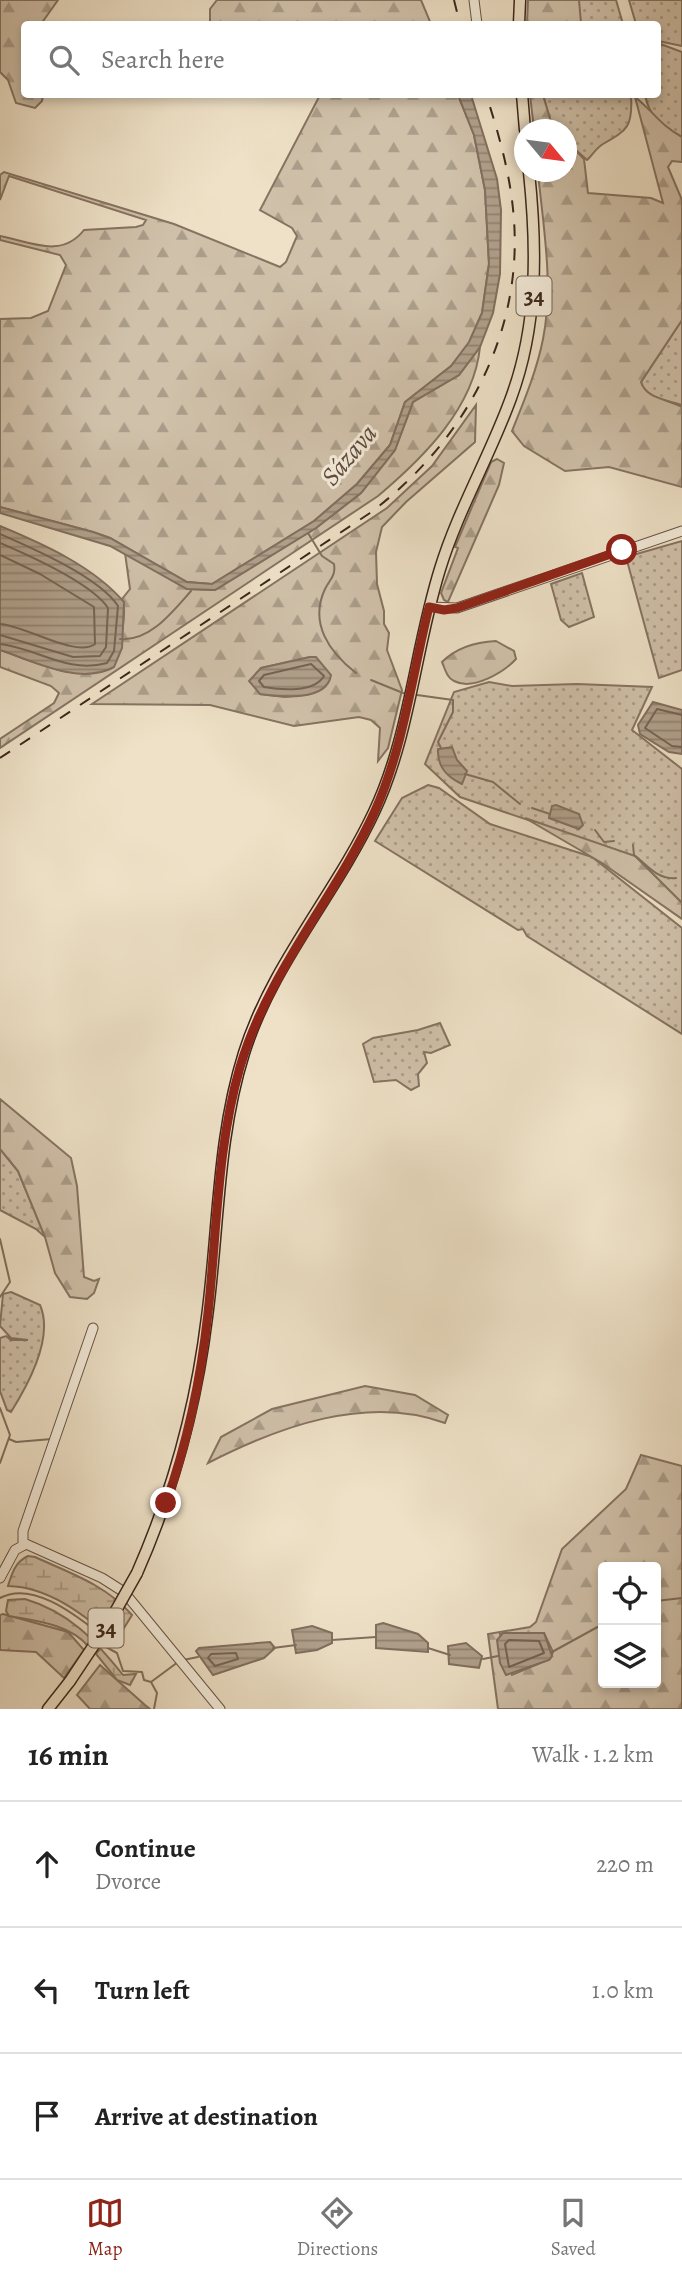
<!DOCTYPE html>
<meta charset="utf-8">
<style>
body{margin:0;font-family:Alegreya,serif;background:#f6f6f6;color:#222}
.controls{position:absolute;right:21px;bottom:21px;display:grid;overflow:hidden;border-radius:7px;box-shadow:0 4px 10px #0003}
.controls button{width:63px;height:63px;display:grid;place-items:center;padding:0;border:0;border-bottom:2px solid #e0e0e0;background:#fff;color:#222;font:35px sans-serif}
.compass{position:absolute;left:514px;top:119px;width:63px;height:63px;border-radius:50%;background:#fff;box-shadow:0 4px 10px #0003;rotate:119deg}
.stop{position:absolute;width:21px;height:21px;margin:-16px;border:5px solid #8f2418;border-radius:50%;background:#fff}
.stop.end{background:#8f2418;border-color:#fff;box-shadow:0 2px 7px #0008}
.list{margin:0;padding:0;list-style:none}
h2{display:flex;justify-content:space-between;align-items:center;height:91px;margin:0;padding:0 28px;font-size:30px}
h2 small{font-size:23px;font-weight:400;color:#767676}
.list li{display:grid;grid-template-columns:46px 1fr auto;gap:21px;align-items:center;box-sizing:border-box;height:126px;padding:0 28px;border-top:2px solid #e0e0e0}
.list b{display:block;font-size:26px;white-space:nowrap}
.list p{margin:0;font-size:23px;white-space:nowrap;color:#767676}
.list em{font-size:23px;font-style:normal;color:#767676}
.icon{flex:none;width:38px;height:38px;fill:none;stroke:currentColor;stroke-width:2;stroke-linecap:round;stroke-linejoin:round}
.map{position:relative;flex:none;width:682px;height:1709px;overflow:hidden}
.search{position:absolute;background:#fff;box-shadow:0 4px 10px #0003;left:21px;right:21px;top:21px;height:77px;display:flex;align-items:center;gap:18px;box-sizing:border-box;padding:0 24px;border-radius:7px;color:#767676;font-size:26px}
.sheet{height:469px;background:#fff}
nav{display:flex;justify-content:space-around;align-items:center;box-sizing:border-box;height:98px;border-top:2px solid #e0e0e0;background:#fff;font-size:19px;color:#767676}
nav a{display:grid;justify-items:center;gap:4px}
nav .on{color:#8f2418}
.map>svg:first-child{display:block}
.grass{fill:url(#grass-dots);stroke:#867362;stroke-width:2}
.forest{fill:url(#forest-firs);stroke:#867362;stroke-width:2;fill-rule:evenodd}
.wetland{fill:url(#wetland-marsh);stroke:#867362;stroke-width:2}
.water{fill:url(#water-rules);stroke:#826f5f;stroke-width:2}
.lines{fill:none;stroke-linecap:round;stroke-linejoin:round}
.shore{stroke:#766354;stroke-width:2}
.stream{stroke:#826f5f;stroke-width:2}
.minor-casing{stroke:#685446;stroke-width:11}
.major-casing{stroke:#3b251b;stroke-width:13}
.minor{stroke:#f4ecdb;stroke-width:9}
.major{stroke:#eee1c7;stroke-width:10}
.rail{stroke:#3b251b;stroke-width:2;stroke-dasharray:12 12;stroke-linecap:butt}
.major-bridge-casing{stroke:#3b251b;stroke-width:13;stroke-linecap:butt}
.major-bridge{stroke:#eee1c7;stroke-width:10}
.route{stroke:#8f2418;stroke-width:9}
.labels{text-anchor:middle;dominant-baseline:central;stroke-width:6;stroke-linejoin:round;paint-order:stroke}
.shield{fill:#f4ecdb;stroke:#726155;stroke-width:2}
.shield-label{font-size:23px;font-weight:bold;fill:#3b251b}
.water-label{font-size:26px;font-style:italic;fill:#5e4a3d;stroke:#f4ecdb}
</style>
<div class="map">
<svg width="682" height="1709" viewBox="0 0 682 1709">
<defs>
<pattern id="grass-dots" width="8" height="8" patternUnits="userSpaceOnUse" patternTransform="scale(1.75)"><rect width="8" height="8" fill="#d0c1aa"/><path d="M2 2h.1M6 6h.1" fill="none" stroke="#aa9d8a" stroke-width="1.8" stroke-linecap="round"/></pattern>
<pattern id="forest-firs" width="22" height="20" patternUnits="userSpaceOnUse" patternTransform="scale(1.75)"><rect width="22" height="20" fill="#d0c1aa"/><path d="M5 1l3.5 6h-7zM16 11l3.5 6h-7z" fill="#aa9d8a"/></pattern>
<pattern id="wetland-marsh" width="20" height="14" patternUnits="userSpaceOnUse" patternTransform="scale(1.75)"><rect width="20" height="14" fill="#d0c1aa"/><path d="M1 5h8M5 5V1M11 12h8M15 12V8" fill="none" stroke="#aa9d8a"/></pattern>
<pattern id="water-rules" width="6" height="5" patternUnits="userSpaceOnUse" patternTransform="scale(1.75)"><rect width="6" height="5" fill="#b1a18d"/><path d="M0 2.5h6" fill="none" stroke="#918372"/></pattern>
</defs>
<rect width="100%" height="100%" fill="#eee1c7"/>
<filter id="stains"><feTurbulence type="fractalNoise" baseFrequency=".00286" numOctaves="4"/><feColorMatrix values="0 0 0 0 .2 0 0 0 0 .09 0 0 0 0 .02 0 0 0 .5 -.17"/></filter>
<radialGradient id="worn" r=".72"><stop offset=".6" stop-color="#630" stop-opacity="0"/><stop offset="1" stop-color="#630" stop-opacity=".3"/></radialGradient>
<path class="grass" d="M579,0H616L623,24H579Z
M629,0H682V46L658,41V24H636Z
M658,43L682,52V137C663,127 649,117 645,95L658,94Z
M543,95H631C633,126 628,130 603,144C596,148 592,156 587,160L567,142L566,130L553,129Z
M682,320V405C667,400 646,399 641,382Z
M682,541V670L659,678L626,557Z
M582,573L594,617L569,627L561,620L551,584Z
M489,682L512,686L577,684L652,687L632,730L682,769V903L635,856L460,797L425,764L454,692Z
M428,785L439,788L490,824L592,857L682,928V1034L527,936L523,929L518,930L375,841L402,798Z
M440,1023L450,1045L431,1053L424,1052L427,1063L418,1074L419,1086L411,1090L396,1080L374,1082L363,1044L373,1038L418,1030Z
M0,1149L18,1171L45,1237L36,1229L0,1210Z
M11,1292L40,1305C54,1337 28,1385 11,1412L7,1410L0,1391V1338L6,1336L11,1340H28L11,1338L0,1326L3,1294Z"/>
<path class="forest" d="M0,0H58L41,24H24V94L43,95L42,101L35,108L16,103L8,80L0,72Z
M217,0H421L431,24H210V9Z
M528,0H579L581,23L527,24Z
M320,95H458L474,135L485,190L489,264L482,313L469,343L451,366L405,402L390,445L357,484L314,521L212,584L187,582L110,538L93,532L0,507V319L31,318L48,311L66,265L60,255L0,240V236C31,242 61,259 84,230L136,227L143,225L146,220L9,176L0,200V175L4,172L174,224L280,267L286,262L297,236L292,228L260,210Z
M530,95H543L553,129H534Z
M635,97C654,112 660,125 682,137V162L672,161L668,167L682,200V320L641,382C646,399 668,399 682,407V487L609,467L565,471L524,446L512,431C524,401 537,370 543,339C554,284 543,226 538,172H566L567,142L584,159L588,193L651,198L663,203Z
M480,347C474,408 423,458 378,496L0,748V739L54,703L59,693L51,686L0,667V650C35,662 76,683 112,668C119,658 128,608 122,599L130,589L125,553L187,589L215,590L316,528L361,493L395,450L413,402L459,375Z
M476,405L475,442L406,502L382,527L376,552L377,584L384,611V624L389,633L387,650L402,690L388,748L378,761L380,728L371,720L359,717L294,726L210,705L92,704L387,508L432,466ZM310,657L308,694L285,697L260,694L261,668Z
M497,459L504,463L499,485L448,602L444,600L441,593L458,548L455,547L491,462Z
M496,641L514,651L516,659C504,672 473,691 454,681C447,678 445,669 442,662C456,648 476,642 496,641Z
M525,818L635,856L682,903V919L602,863Z
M0,1099L71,1158L77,1186L84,1277L94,1281L99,1279L94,1293L87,1299L70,1297L55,1273L45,1237L18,1171L0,1149Z
M365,1386L415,1395L448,1415L445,1423C367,1394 278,1427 208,1463L221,1437L272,1409Z
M641,1455L682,1466V1709H498L488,1634L530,1627L536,1622L562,1549L626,1489ZM603,1567H656V1683H603ZM544,1633L553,1652L550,1659L512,1675L500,1634Z
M3,1614L68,1632L84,1650L64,1678L36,1652L0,1650V1615Z
M100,1665L145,1705L150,1709H90L77,1695Z"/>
<path class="wetland" d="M28,1556L35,1557C70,1573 106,1585 132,1615L116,1641C85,1616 50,1587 8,1586C12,1573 15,1562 28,1556Z
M25,1599C69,1612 95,1640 123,1675L136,1674L130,1685L117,1680L96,1654L100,1649L91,1642L88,1646C69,1624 36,1621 9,1616L6,1611L8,1600Z"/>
<path class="water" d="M458,95H471L497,179L501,210L500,274L493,313L480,347L459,375L413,402L395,450L361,493L316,528L215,590L187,589L110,546L0,513V507L93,532L110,538L187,582L212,584L314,521L357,484L390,445L405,402L451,366L469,342L482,313L489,264L485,190L474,135Z
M0,526C43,544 93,566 124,602L122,648L114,667C79,686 34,661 0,650Z
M310,657H316L331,675C327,702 280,697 260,694L249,681L261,668Z
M653,702L682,710V754L669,752L640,734L638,725Z
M452,747L457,760L467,771L462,784C447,777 437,767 438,749Z
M556,805L579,814L583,825L579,829L549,818L552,806Z
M383,1623L418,1634L428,1643V1652L376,1648V1625Z
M312,1626L332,1633V1643L317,1650L296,1653L292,1630Z
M503,1633H544L552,1656L549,1660L506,1675L500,1663L497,1640Z
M270,1642L275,1648L264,1658L213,1675L196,1651L199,1648Z
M466,1643L482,1656L479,1668L449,1664L448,1646Z"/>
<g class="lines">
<path class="shore" d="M0,534C32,548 99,577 118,606L114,651L107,663C67,674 37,648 0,644
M0,543C28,555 92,584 108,608L106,647L100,656L73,657L0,635
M0,555L40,574L94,607L95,644C76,658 24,625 0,624
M311,664L324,676C314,693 281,690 264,687L259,681L264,675Z
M682,715L657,709L645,728L672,746L682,747
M509,1640L539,1641L544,1653L509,1667L505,1644Z
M236,1653L238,1659L215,1666L208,1658L211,1654Z"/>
<path class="stream" d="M308,533L322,556L334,564C336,576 330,579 325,589C309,623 329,652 356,673
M120,639C150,642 173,611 191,591
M371,680L408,695
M417,695L453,700V712L438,742L441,748
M465,774L493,782L520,804
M532,808L550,814
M595,830L604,842L614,841
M633,845L634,855C648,865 657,880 676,878
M0,1239L10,1282L0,1297
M0,1408L10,1435L0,1463
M9,1439L16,1442L52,1439
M0,1598C31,1581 73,1613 96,1631
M656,1601L682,1598
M332,1640L376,1637
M103,1642L106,1647L117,1653L123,1671L142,1672L144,1680L151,1682L157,1693L154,1709
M273,1648L296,1645
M428,1648L450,1655
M552,1652L603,1624
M483,1659L498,1656
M183,1660L198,1657
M151,1682L178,1662"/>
<g class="minor-casing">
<path id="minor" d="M474,0L477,24
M429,607L457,608L682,531
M23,1544V1531L93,1328
M0,1578L15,1550L26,1544L102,1578L124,1592L220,1709"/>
</g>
<g class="major-casing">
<path id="major" d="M519,24L520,0
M522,94L525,130
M137,1573C174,1489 196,1407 207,1317C219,1228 217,1139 244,1053C272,964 335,895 374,812C410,736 415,649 440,569C458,510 490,456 511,398C538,325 537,249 529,172
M48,1709L70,1681"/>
</g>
<use href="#minor" class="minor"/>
<use href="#major" class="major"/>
<path class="rail" d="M454,0L460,24
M0,758L370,513C466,441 526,330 513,209C509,169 498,132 486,94"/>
<g class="major-bridge-casing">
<path id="major-bridge" d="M70,1681L110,1621L137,1573"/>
</g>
<use href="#major-bridge" class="major-bridge"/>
</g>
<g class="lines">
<path class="route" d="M166,1503C188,1441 201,1378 208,1313C217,1231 217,1147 240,1067C269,970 334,900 375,811C404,746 412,675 429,607L444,610L457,608L622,550"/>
</g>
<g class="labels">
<g class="shield">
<rect x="516.5" y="276.5" width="35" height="39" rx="5"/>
<rect x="88.5" y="1608.5" width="35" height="39" rx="5"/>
</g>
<g class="shield-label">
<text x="534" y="296">34</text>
<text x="106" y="1628">34</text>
</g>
<g class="water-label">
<text transform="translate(349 455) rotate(-50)">Sázava</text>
</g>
</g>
<rect width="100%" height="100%" filter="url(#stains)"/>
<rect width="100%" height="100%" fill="url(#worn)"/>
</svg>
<div class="controls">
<button><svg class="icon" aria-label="locate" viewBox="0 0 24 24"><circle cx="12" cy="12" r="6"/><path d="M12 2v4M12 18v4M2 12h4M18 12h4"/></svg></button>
<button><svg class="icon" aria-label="layers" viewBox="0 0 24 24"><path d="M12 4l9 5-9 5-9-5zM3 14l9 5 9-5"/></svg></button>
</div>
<svg class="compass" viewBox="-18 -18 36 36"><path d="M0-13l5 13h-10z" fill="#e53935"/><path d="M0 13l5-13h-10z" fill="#767676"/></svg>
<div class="stop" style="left:622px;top:550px"></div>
<div class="stop end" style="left:166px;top:1503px"></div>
<div class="search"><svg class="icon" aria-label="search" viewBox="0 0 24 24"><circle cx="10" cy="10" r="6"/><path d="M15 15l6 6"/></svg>Search here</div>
</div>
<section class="sheet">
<h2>16 min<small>Walk · 1.2 km</small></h2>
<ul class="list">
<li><svg class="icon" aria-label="ahead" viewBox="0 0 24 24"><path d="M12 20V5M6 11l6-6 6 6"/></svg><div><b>Continue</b><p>Dvorce</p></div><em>220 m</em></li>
<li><svg class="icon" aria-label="left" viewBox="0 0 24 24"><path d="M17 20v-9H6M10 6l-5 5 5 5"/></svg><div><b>Turn left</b></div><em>1.0 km</em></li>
<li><svg class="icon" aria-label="arrive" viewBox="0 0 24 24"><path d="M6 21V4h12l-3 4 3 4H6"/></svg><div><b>Arrive at destination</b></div></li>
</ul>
</section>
<nav>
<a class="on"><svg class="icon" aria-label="map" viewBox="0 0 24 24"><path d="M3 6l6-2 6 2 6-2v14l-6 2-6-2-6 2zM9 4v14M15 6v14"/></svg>Map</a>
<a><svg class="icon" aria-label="directions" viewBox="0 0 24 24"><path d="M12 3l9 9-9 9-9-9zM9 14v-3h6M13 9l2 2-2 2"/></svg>Directions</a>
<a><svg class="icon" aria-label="saved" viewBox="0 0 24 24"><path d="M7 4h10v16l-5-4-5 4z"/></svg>Saved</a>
</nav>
